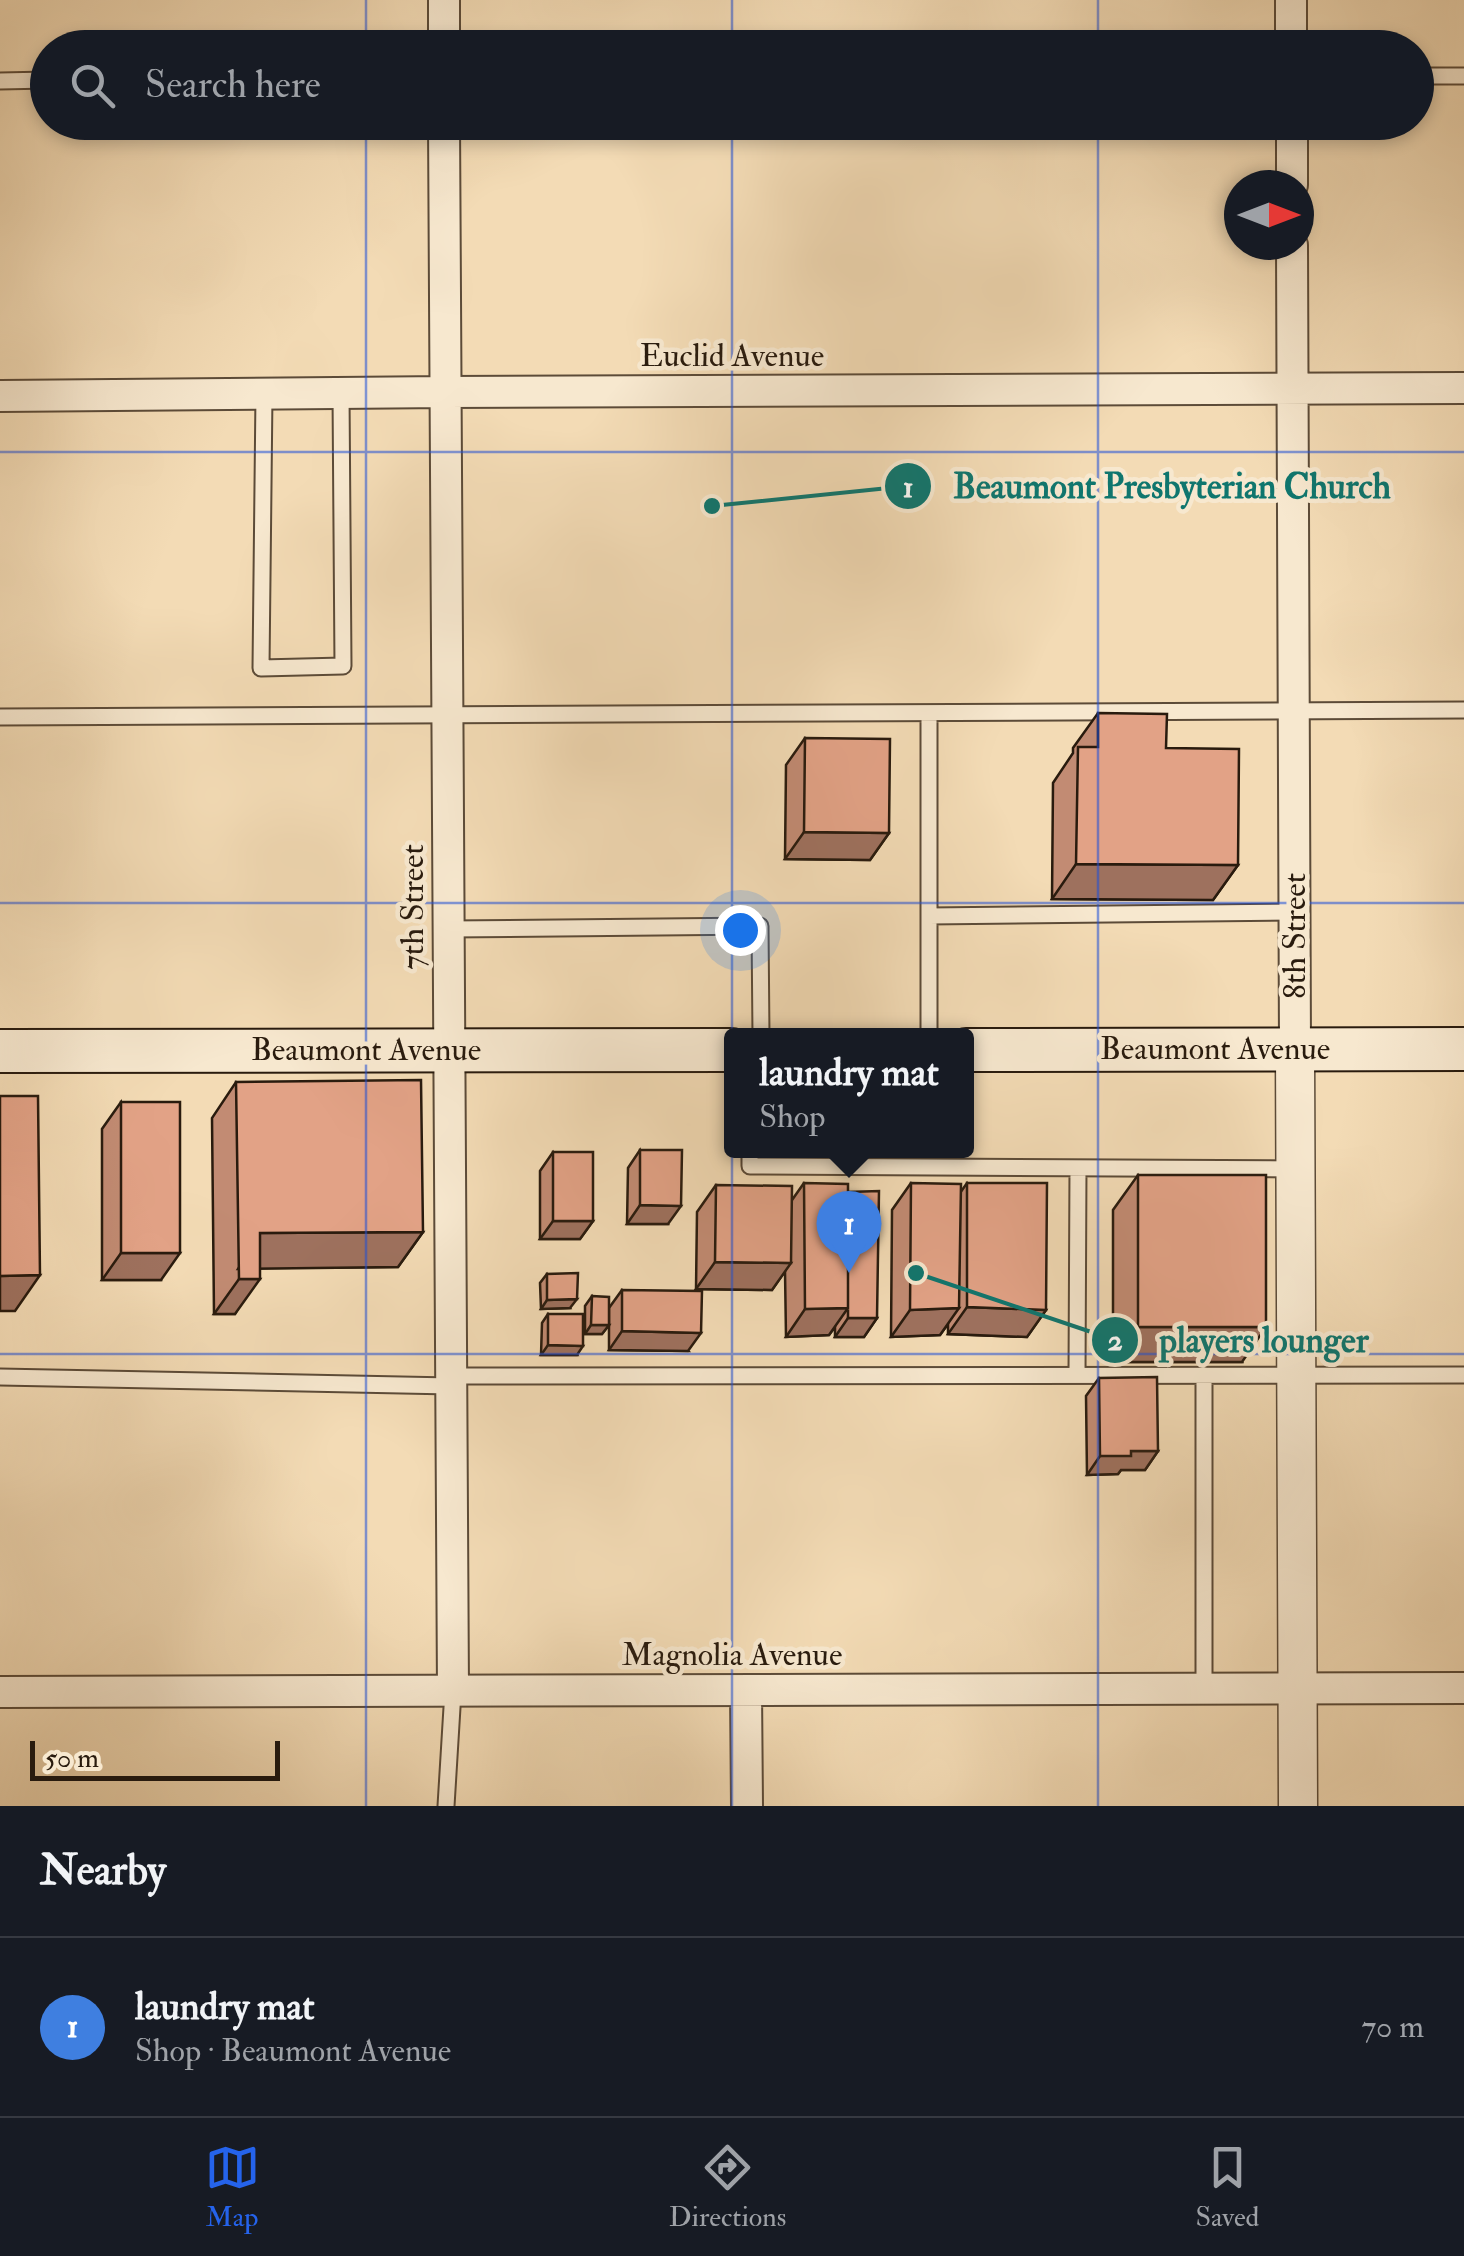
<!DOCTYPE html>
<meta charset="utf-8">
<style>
body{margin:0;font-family:"IM FELL Double Pica",serif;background:#242831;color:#f1f3f6}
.compass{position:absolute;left:1224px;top:170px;width:90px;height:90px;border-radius:50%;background:#171b24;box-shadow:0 5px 15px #0003;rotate:90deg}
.scale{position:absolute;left:30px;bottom:25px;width:250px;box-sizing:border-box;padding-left:10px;border:5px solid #291b0e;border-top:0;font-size:28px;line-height:35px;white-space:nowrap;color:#291b0e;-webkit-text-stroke:8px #f7e8cf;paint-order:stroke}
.you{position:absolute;left:740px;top:930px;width:35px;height:35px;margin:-25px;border:8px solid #fff;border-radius:50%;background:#1a73e8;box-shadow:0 0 0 15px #1a73e833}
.badge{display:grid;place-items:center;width:65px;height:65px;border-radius:50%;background:#2563eb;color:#fff;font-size:32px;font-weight:700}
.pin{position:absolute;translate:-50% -82px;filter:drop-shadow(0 2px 5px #0008)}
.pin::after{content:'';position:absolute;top:52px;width:35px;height:30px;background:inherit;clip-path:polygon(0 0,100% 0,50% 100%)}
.popup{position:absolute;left:724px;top:1028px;width:250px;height:130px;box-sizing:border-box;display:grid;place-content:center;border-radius:10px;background:#171b24;filter:drop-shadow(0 2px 8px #0005);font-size:32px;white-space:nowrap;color:#9ea1a6}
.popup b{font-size:38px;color:#f1f3f6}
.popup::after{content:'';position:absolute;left:50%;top:100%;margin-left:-20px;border:20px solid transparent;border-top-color:#171b24}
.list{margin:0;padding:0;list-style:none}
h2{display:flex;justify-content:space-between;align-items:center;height:130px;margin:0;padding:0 40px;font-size:42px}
h2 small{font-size:32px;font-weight:400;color:#9ea1a6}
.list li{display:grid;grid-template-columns:65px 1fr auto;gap:30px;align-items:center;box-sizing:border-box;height:180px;padding:0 40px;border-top:2px solid #363941}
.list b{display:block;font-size:38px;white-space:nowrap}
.list p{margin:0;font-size:32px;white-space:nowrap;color:#9ea1a6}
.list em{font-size:32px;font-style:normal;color:#9ea1a6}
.icon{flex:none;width:55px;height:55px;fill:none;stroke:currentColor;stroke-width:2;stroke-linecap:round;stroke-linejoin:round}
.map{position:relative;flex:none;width:1464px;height:1806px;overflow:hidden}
.search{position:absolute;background:#171b24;box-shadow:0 5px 15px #0003;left:30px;right:30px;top:30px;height:110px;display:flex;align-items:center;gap:25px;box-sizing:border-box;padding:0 35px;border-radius:55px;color:#9ea1a6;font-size:38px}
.sheet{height:310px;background:#171b24}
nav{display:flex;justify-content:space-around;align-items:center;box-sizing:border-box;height:140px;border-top:2px solid #363941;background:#171b24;font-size:28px;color:#9ea1a6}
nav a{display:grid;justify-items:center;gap:5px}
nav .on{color:#2563eb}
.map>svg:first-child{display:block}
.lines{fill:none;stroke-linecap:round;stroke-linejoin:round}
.service-casing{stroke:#5c4b38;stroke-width:19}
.minor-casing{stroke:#5c4b38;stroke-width:34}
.tertiary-casing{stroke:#5c4b38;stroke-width:41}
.secondary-casing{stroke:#291b0e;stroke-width:46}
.service{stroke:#f7e8cf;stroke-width:15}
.minor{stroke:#f7e8cf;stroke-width:30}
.tertiary{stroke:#f7e8cf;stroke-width:38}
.secondary{stroke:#f7e8cf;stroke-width:42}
.wall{fill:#c28b73;stroke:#291b0e;stroke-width:2.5}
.shaded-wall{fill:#9e715e;stroke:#291b0e;stroke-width:2.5}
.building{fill:#e2a286;stroke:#291b0e;stroke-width:2.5}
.grid{fill:none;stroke:#1d4ed8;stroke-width:2.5;stroke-opacity:0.55}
.labels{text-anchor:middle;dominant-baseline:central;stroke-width:9;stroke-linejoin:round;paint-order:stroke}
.street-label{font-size:32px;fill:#291b0e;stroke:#f7e8cf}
.leader{fill:none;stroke:#0f766e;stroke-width:4}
.callout-dot{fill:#0f766e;stroke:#f7e8cf;stroke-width:4}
.mark-label{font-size:30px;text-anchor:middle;font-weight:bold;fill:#fff}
.callout-label{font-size:35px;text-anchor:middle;font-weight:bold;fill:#0f766e;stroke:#f7e8cf;stroke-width:9;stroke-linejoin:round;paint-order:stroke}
</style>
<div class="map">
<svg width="1464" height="1806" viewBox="0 0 1464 1806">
<rect width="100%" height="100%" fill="#f3dbb5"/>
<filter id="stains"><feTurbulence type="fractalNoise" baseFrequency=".002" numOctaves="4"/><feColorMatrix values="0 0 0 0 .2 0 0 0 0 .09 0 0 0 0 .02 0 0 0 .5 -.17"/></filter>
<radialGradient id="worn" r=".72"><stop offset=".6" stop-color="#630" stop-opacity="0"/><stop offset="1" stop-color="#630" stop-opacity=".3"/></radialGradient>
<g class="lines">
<g class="service-casing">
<path id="service" d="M1416,76H1464
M0,81L48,80
M264,394L261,668L343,666L341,393
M929,713V1036
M0,717L1464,710
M929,916L1295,912
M449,929L760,926L761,1036
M750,1150V1166L1295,1169
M1077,1375L1078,1168
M1204,1375V1689
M451,1376L1464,1375
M0,1377L451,1386
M446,1806L453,1691"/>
</g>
<g class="minor-casing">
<path id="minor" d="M444,0V48
M1291,0V48
M444,122L453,1691
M1292,122V185
M1292,245L1295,1049
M0,396L446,392L1464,388
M746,1690L747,1806
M0,1692L1464,1688"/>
</g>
<g class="tertiary-casing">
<path id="tertiary" d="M1295,1049L1298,1806"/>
</g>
<g class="secondary-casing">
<path id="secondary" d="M966,1050L1464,1049
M0,1051L732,1050"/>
</g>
<use href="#service" class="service"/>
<use href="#minor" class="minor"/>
<use href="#tertiary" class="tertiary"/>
<use href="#secondary" class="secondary"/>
</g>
<path class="wall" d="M1098,713L1166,748L1238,865L1213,900L1052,899L1053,783L1073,753V748Z
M805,738L889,833L870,860L785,859L786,765Z
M236,1082L423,1232L398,1267L260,1268L235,1314H214L212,1118Z
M121,1102L161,1280H102V1129Z
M640,1150L668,1224H627L628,1168Z
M553,1152L593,1221L580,1239H540V1171Z
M1138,1175L1242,1362H1113V1210Z
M804,1183L848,1192L877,1318L864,1337H835V1327L829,1335L786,1337L785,1271L772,1290L696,1289L697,1212L716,1185L792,1200Z
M911,1183L960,1193L967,1183L1046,1310L1027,1337L948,1334V1324L940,1335L891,1337L892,1210Z
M547,1274L570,1308L541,1309L540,1283Z
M622,1290L688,1351L609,1350V1308Z
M592,1296L609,1325L602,1334H585V1306Z
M548,1314L577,1355H541L542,1323Z
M1099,1378L1158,1451L1145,1470H1121L1118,1474L1087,1475L1086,1396Z"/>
<path class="shaded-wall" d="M804,832L889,833L870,860L785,859Z
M1076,864L1238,865L1213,900L1052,899Z
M640,1205L681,1206L668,1224H627Z
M553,1221H593L580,1239H540Z
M423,1232L398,1267L238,1269L260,1233Z
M121,1253H180L161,1280H102Z
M715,1262L791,1263L772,1290L696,1289Z
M40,1275L15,1311H0V1276Z
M239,1279H260L235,1314H214Z
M577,1299L570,1308L541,1309L547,1300Z
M967,1307L1046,1310L1027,1337L948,1334Z
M848,1308L829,1335L786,1337L805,1309Z
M959,1308L940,1335L891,1337L910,1310Z
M848,1318H877L864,1337H835Z
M591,1325H609L602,1334H585Z
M1138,1327H1266L1242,1362H1113Z
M622,1331L701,1333L688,1351L609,1350Z
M548,1345L583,1346L577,1355H541Z
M1131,1451H1158L1145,1470H1121L1118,1474L1087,1475L1100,1456Z"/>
<path class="building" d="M1098,713L1167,714L1166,748L1239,749L1238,865L1076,864L1078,747H1098Z
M805,738L890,739L889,833L804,832Z
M421,1080L423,1232L260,1233V1279H239L236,1082Z
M0,1096H38L40,1275L0,1276Z
M121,1102H180V1253H121Z
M640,1150H682L681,1206L640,1205Z
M553,1152H593V1221H553Z
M1138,1175H1266V1327H1138Z
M804,1183L848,1184V1308L805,1309Z
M911,1183L961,1184L959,1308L910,1310Z
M967,1183H1047L1046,1310L967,1307Z
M716,1185L792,1186L791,1263L715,1262Z
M879,1191L877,1318H848V1192Z
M578,1273L577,1299L547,1300V1274Z
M622,1290L702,1291L701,1333L622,1331Z
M592,1296L609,1297V1325H591Z
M548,1314H583V1346L548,1345Z
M1157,1377L1158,1451H1131V1456H1100L1099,1378Z"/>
<path class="grid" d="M366,0V48M732,0V48M1098,0V48M366,122V1806M732,122V1806M1098,122V1806M0,452H1464M0,903H1464M0,1354H1464"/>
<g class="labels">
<g class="street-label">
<text x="732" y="356">Euclid Avenue</text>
<text transform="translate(413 907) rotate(-90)">7th Street</text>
<text transform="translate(1295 936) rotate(-90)">8th Street</text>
<text x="1215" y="1049">Beaumont Avenue</text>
<text x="366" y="1050">Beaumont Avenue</text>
<text x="732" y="1655">Magnolia Avenue</text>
</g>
</g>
<path class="leader" d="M712 506L908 486M916 1273L1115 1340"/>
<g class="callout-dot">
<circle cx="712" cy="506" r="10"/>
<circle cx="916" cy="1273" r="10"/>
<circle cx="908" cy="486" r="25"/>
<circle cx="1115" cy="1340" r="25"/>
</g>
<g class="mark-label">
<text x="908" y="497">1</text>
<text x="1115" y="1350">2</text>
</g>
<g class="callout-label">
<text x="1172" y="498">Beaumont Presbyterian Church</text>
<text x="1264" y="1352">players lounger</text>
</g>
<rect width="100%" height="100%" filter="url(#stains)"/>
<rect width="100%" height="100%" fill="url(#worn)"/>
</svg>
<svg class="compass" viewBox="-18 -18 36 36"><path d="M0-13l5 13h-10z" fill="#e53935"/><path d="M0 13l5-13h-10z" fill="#9ea1a6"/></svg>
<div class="scale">50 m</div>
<div class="you"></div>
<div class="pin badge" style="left:849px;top:1273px;background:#3f7fe0">1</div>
<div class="popup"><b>laundry mat</b>Shop</div>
<div class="search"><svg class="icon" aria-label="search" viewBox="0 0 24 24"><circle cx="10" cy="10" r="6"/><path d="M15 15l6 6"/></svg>Search here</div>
</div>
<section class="sheet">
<h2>Nearby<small></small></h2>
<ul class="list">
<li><span class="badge" style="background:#3f7fe0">1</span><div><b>laundry mat</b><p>Shop · Beaumont Avenue</p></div><em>70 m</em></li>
</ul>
</section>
<nav>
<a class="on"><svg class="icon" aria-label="map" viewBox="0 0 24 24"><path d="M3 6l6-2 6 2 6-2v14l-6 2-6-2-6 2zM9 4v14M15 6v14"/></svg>Map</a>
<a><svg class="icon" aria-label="directions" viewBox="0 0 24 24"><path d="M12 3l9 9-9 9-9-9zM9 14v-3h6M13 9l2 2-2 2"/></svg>Directions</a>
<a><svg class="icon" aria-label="saved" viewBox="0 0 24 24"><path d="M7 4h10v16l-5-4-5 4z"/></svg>Saved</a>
</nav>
